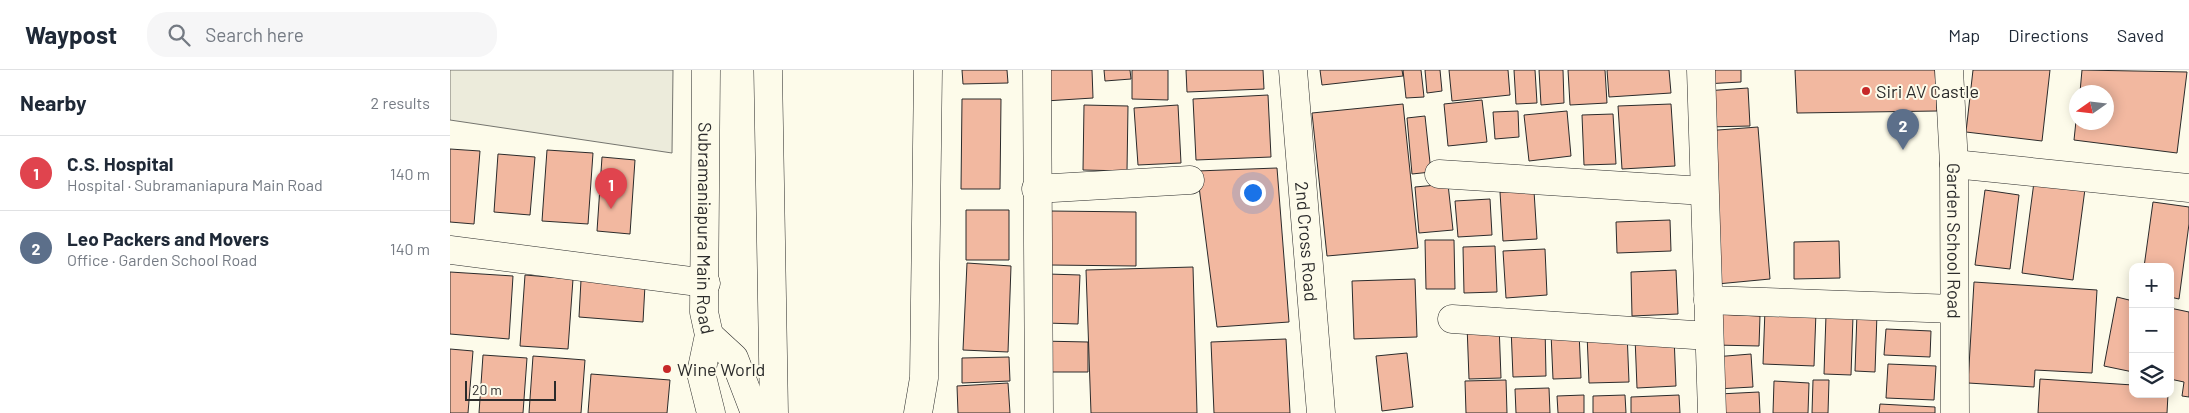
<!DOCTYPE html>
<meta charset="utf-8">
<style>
body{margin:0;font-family:Barlow,sans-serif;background:#f6f6f7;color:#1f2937}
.controls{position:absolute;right:15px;bottom:15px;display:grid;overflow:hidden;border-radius:10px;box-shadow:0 2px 12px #0003}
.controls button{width:45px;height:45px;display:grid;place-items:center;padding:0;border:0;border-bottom:1px solid #e0e1e3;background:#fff;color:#1f2937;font:25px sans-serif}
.compass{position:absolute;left:1619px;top:15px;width:45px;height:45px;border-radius:50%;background:#fff;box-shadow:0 2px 12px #0003;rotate:256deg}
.scale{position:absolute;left:15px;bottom:12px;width:91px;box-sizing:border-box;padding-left:5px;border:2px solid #2b2b2b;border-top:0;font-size:14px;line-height:18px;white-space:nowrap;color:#2b2b2b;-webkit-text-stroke:4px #fdfbea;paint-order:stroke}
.you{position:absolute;left:802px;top:122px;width:18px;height:18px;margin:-12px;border:4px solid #fff;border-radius:50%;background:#1a73e8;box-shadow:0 0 0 8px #1a73e833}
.badge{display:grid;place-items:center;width:32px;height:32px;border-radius:50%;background:#ea580c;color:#fff;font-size:16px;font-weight:700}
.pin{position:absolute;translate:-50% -41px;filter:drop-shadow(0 1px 2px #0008)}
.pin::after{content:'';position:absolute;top:26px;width:18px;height:15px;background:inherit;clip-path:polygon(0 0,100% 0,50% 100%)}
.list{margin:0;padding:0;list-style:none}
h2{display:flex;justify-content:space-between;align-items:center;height:65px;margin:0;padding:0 20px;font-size:21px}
h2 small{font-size:16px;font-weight:400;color:#747a83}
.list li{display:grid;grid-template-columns:32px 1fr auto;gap:15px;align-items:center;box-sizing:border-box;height:75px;padding:0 20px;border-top:1px solid #e0e1e3}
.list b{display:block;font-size:19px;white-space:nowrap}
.list p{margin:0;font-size:16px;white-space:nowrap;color:#747a83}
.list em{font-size:16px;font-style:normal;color:#747a83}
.icon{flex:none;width:28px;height:28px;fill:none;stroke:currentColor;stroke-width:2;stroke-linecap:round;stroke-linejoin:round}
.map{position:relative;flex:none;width:1739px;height:343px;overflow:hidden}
header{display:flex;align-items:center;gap:30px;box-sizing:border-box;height:70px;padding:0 25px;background:#fff;border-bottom:1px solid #e0e1e3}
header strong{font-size:24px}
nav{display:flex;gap:28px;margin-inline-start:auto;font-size:18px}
.search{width:350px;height:45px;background:#f6f6f7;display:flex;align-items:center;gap:12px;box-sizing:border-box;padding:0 18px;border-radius:20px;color:#747a83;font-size:19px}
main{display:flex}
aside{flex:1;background:#fff}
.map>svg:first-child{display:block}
.green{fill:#ecebdb;stroke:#74746e}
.building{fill:#f2b8a0;stroke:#2b2b2b}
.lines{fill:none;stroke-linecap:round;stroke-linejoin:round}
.minor-casing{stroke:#2b2b2b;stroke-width:29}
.major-casing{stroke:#2b2b2b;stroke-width:29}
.minor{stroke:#fdfbea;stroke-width:28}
.major{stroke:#fdfbea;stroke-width:28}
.poi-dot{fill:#c62828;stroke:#fdfbea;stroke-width:2}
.labels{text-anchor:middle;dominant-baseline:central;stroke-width:4;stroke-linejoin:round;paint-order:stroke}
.poi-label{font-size:18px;fill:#2b2b2b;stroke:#fdfbea;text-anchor:start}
.street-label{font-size:18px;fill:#2b2b2b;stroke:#fdfbea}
</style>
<header>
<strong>Waypost</strong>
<div class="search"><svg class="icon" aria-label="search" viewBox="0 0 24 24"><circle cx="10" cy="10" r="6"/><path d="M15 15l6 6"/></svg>Search here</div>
<nav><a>Map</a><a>Directions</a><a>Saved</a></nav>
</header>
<main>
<aside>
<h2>Nearby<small>2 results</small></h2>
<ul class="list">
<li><span class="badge" style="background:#e0444e">1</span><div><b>C.S. Hospital</b><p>Hospital · Subramaniapura Main Road</p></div><em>140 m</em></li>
<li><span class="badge" style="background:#5c6f8a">2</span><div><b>Leo Packers and Movers</b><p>Office · Garden School Road</p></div><em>140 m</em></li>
</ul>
</aside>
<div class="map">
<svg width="1739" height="343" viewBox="0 0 1739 343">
<rect width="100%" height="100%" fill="#fdfbea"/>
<path class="green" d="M0,0H223L222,83L0,50Z"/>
<path class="building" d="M512,0H557L558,13L513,14Z
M594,0H642L643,28L595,31Z
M654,0H680L681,9L655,11Z
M682,0H718V30L682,29Z
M736,0H813L814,19L737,22Z
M870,0H952L953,6L872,15Z
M953,0H971L974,27L956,28Z
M975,0H990L992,21L977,23Z
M999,0H1058L1060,25L1002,31Z
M1064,0H1085L1087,33L1066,34Z
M1089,0H1113L1114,33L1091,35Z
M1118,0H1155L1157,33L1120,35Z
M1157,0H1219L1221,23L1159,27Z
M1254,0H1291V12L1254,14Z
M1345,0H1485L1487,41L1347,43Z
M1523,0H1600L1592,71L1516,62Z
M1632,0L1737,2L1727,83L1624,70L1626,51L1656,52V22H1630Z
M1298,18L1300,56L1257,57L1255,21Z
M818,25L821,87L746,90L743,29Z
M512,29H551L550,119H511Z
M1032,30L1037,72L998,76L994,34Z
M953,34L968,178L877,186L862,43Z
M1221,34L1225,96L1172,99L1168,36Z
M634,35L678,36L677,101L633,100Z
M728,35L731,93L688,95L684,38Z
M1068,41L1069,67L1045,69L1043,42Z
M1117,41L1121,86L1079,91L1074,45Z
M1163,44L1166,94L1134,95L1132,45Z
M975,46L981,102L962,104L957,48Z
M1308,57L1320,209L1267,214L1255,61Z
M0,79L30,81L24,154L0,152Z
M97,80L143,83L138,154L92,151Z
M48,84L85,87L80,145L44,142Z
M152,87L185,90L180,164L147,161Z
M827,98L839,252L767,257L747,101Z
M1584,112L1635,119L1623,210L1572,203Z
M998,114L1003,160L969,163L965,117Z
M1535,120L1569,125L1560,199L1525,195Z
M1084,121L1087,169L1053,171L1050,122Z
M1040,129L1042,165L1008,167L1005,131Z
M1703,132L1739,137V154L1729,229L1720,227V197H1694Z
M516,140H559V190H516Z
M601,141L686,142V196L600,195Z
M1220,150L1221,181L1167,183L1166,152Z
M975,170H1004L1005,219H976Z
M1389,171L1390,208L1344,209V172Z
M1045,176L1047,222L1014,223L1013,177Z
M1095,179L1097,225L1056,228L1053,181Z
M517,193L561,196L558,282L513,280Z
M743,197L747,343H641L636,200Z
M1226,200L1228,244L1182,246L1181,202Z
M0,202L63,206L59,269L0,264Z
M598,204L630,205L628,254L596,253Z
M75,205L123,209L118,279L70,276Z
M965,209L967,267L904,269L902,211Z
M131,210L195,215L193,252L129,247Z
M1524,212L1647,220L1642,303L1585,300L1584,317L1518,313Z
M1667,227L1683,231V302L1654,296Z
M1720,238L1739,242V327L1732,326L1734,312L1720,309Z
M1315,239L1366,242L1364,296L1313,294Z
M1407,243L1427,244L1425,302L1405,301Z
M1266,244L1310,246L1309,276L1265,275Z
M1376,245L1403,246L1401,305L1374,304Z
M1049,254L1051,308L1019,309L1017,255Z
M1095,256L1096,306L1063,307L1061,257Z
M1436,259L1481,261L1480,287L1434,285Z
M1129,262L1131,308L1103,309L1101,263Z
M1177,262L1179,312L1139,313L1137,264Z
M1224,266L1226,316L1187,318L1185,267Z
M836,269L840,343H764L761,272Z
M590,271L638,272V302H590Z
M0,279L23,281L18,343H0Z
M957,283L963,337L932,341L926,286Z
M1301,284L1303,317L1266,319L1264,287Z
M33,285L77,288L73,343H29Z
M83,286L135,290L131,343H79Z
M559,287L560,311L512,313V288Z
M1438,294L1486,296L1484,330L1436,328Z
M141,304L220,310L217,343H138Z
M1590,309L1683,315V324H1718L1717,343H1588Z
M1056,310L1057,343H1016L1015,311Z
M1363,310H1379L1378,343H1362Z
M1324,311L1359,313L1358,343H1323Z
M558,313L560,343H508L507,316Z
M1099,318L1100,343H1066L1065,319Z
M1309,322L1310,343H1270L1269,324Z
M1134,325V343H1108L1107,326Z
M1175,325L1176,343H1143V326Z
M1229,325L1230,343H1181V327Z
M1430,334L1485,337V343H1429Z"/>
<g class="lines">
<g class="minor-casing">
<g id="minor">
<path d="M318,0L324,343"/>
<path d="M587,0L589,343"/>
<path id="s1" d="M843,0L871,343"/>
<path d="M1251,0L1262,343"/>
<path id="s2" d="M1499,0L1504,94L1505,343"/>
<path d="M1504,94L1739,118"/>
<path d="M989,104L1254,121"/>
<path d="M586,119L740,110"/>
<path d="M0,180L256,213"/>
<path d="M1258,230L1504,239"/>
<path d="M1002,249L1259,266"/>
<path d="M468,343L474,308L478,0"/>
</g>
</g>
<g class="major-casing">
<g id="major">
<path id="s3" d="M256,0L254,242L259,265L251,303L261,343"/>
<path d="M259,265L284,288L305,343"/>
</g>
</g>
<use href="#minor" class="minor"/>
<use href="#major" class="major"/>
</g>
<g class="poi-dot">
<circle cx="1416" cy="21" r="5"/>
<circle cx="217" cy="299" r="5"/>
</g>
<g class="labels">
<g class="poi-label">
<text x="1426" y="21">Siri AV Castle</text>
<text x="227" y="299">Wine World</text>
</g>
<g class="street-label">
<text stroke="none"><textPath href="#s3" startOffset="158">Subramaniapura Main Road</textPath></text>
<text stroke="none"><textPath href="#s1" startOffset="172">2nd Cross Road</textPath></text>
<text stroke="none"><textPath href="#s2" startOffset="171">Garden School Road</textPath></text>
</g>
</g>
</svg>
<div class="controls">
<button>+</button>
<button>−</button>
<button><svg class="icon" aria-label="layers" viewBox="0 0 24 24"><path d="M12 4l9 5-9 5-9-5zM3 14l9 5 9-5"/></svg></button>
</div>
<svg class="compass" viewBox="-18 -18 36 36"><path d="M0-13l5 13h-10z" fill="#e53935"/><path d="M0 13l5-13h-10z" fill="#747a83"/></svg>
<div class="scale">20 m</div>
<div class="you"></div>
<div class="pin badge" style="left:161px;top:139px;background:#e0444e">1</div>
<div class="pin badge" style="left:1453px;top:80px;background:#5c6f8a">2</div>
</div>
</main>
